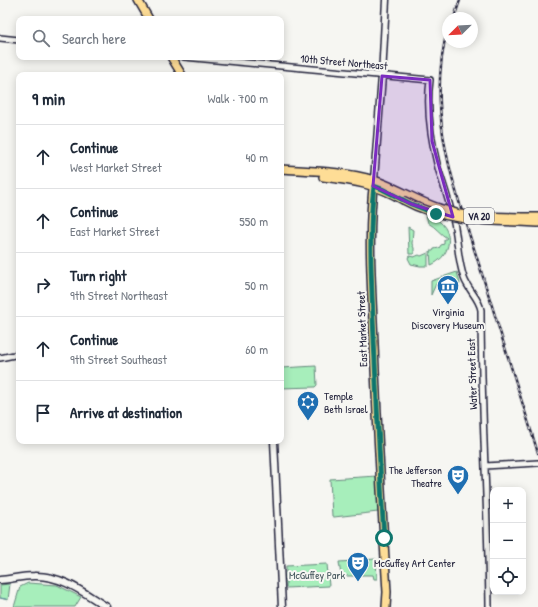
<!DOCTYPE html>
<meta charset="utf-8">
<style>
body{margin:0;font-family:"Patrick Hand",sans-serif;background:#f2f2f3;color:#1f2937}
.controls{position:absolute;right:12px;bottom:12px;display:grid;overflow:hidden;border-radius:8px;box-shadow:0 2px 10px #0003}
.controls button{width:36px;height:36px;display:grid;place-items:center;padding:0;border:0;border-bottom:1px solid #e0e1e3;background:#fff;color:#1f2937;font:20px sans-serif}
.compass{position:absolute;left:442px;top:12px;width:36px;height:36px;border-radius:50%;background:#fff;box-shadow:0 2px 10px #0003;rotate:246deg}
.stop{position:absolute;width:12px;height:12px;margin:-9px;border:3px solid #0f766e;border-radius:50%;background:#fff}
.stop.end{background:#0f766e;border-color:#fff;box-shadow:0 1px 4px #0008}
.list{margin:0;padding:0;list-style:none}
h2{display:flex;justify-content:space-between;align-items:center;height:52px;margin:0;padding:0 16px;font-size:17px}
h2 small{font-size:13px;font-weight:400;color:#747a83}
.list li{display:grid;grid-template-columns:26px 1fr auto;gap:12px;align-items:center;box-sizing:border-box;height:64px;padding:0 16px;border-top:1px solid #e0e1e3}
.list b{display:block;font-size:15px;white-space:nowrap}
.list p{margin:0;font-size:13px;white-space:nowrap;color:#747a83}
.list em{font-size:13px;font-style:normal;color:#747a83}
.icon{flex:none;width:22px;height:22px;fill:none;stroke:currentColor;stroke-width:2;stroke-linecap:round;stroke-linejoin:round}
.map{position:relative;flex:none;width:538px;height:607px;overflow:hidden}
.search{position:absolute;background:#fff;box-shadow:0 2px 10px #0003;left:16px;top:16px;width:268px;height:44px;display:flex;align-items:center;gap:10px;box-sizing:border-box;padding:0 14px;border-radius:8px;color:#747a83;font-size:15px}
.panel{position:absolute;background:#fff;box-shadow:0 2px 10px #0003;left:16px;top:72px;width:268px;height:372px;border-radius:8px}
.map>svg:first-child{display:block}
.green{fill:#a7eebb;stroke:#64887b}
.lines{fill:none;stroke-linecap:round;stroke-linejoin:round}
.stream{stroke:#5a899d;stroke-width:1}
.tertiary-casing{stroke:#22223b;stroke-width:8}
.secondary-casing{stroke:#22223b;stroke-width:9}
.primary-casing{stroke:#22223b;stroke-width:10}
.tertiary{stroke:#f6f6f2;stroke-width:5}
.secondary{stroke:#f6f6f2;stroke-width:6}
.primary{stroke:#fedd96;stroke-width:7}
.rail-casing{stroke:#22223b;stroke-width:2.5}
.rail{stroke:#f6f6f2;stroke-width:1;stroke-dasharray:3;stroke-linecap:butt}
.primary-bridge-casing{stroke:#22223b;stroke-width:10;stroke-linecap:butt}
.primary-bridge{stroke:#fedd96;stroke-width:7}
.route{stroke:#0f766e;stroke-width:5}
.marked{fill:#7b2cbf;fill-opacity:0.2;stroke:#7b2cbf;stroke-width:3;stroke-linejoin:round}
.labels{text-anchor:middle;dominant-baseline:central;stroke-width:4;stroke-linejoin:round;paint-order:stroke}
.shield{fill:#f6f6f2;stroke:#626272;stroke-width:1}
.shield-label{font-size:10px;font-weight:bold;fill:#22223b}
.street-label{font-size:11px;fill:#22223b;stroke:#f6f6f2}
.poi-label{font-size:11px;fill:#22223b;stroke:#f6f6f2;text-anchor:start}
.park-label{font-size:11px;fill:#43555b;stroke:#f6f6f2}
</style>
<div class="map">
<svg width="538" height="607" viewBox="0 0 538 607">
<rect width="100%" height="100%" fill="#f6f6f2"/>
<filter id="ink" filterUnits="userSpaceOnUse"><feTurbulence type="fractalNoise" baseFrequency=".025" numOctaves="2"/><feDisplacementMap in="SourceGraphic" scale="8" xChannelSelector="R" yChannelSelector="G"/><feConvolveMatrix kernelMatrix="1 2 1 2 8 2 1 2 1" color-interpolation-filters="sRGB"/></filter>
<g filter="url(#ink)">
<path class="green" d="M426,215C430,217 437,218 440,222C455,235 449,258 431,265L430,251H433L434,249L439,248L441,245L444,244V240L447,238C440,234 436,227 428,223Z
M408,227L413,230L412,244L414,248V254H409Z
M428,253V266H420L411,264L408,258L409,256L414,257L419,255L421,256Z
M457,272L460,284L458,285L436,284L431,295V281Z
M316,366L317,385L315,387L281,388V368Z
M377,476L378,512L334,517L332,516L330,479Z
M376,559L377,579H374L373,575H361L360,560Z
M354,561L355,576H341L339,562Z
M327,564L329,586L286,588V566Z
M28,583L57,585L81,597L75,607H14L20,587Z
M10,584L8,600L0,598V585Z"/>
<g class="lines">
<path class="stream" d="M0,598L6,599"/>
<g class="tertiary-casing">
<path id="tertiary" d="M0,38L19,40
M184,57L430,80C426,109 431,140 438,168C443,184 449,201 453,218C458,237 457,258 464,278C468,290 479,298 481,310C481,409 488,508 489,607
M0,358L19,354
M485,466L538,463"/>
</g>
<g class="secondary-casing">
<path id="secondary" d="M374,180L382,76L386,0
M274,441L282,607
M0,580C11,579 23,576 34,576C62,575 84,593 107,607"/>
</g>
<g class="primary-casing">
<path id="primary" d="M138,0L149,19
M171,57L182,75
M281,169C311,171 344,171 374,180C397,187 416,201 439,208
M323,177C354,181 376,184 403,200
M374,180C367,234 372,289 374,344C377,427 382,510 387,592L386,607
M520,217H538
M520,222L538,223"/>
</g>
<use href="#tertiary" class="tertiary"/>
<use href="#secondary" class="secondary"/>
<use href="#primary" class="primary"/>
<g class="rail-casing">
<path id="rail" d="M454,18L460,0
M448,27C424,116 456,190 482,274C501,334 519,393 538,453"/>
</g>
<use href="#rail" class="rail"/>
<g class="primary-bridge-casing">
<path id="primary-bridge" d="M403,200C439,220 480,221 520,222
M439,208L460,214L475,216L520,217"/>
</g>
<use href="#primary-bridge" class="primary-bridge"/>
</g>
</g>
<g class="lines" filter="url(#ink)">
<path class="route" d="M384,538C380,472 377,406 374,340C372,289 368,237 374,186L382,189L411,204L436,214"/>
</g>
<path class="marked" d="M382,76L430,80L432,141L453,217L411,204L373,186Z"/>
<defs>
<g id="museum-pin" transform="scale(1.15)"><path d="M0 17L-7.5 6A9.5 9.5 0 1 1 7.5 6Z" fill="#1f6fb2" stroke="#f6f6f2"/><path d="M0-6L6-3V-2H-6V-3ZM-5-1h2V3h-2ZM-1-1h2V3h-2ZM3-1h2V3H3ZM-6 4H6V6H-6Z" fill="#fff"/></g>
<g id="synagogue-pin" transform="scale(1.15)"><path d="M0 17L-7.5 6A9.5 9.5 0 1 1 7.5 6Z" fill="#1f6fb2" stroke="#f6f6f2"/><path d="M0-6.5L5.6 3.2H-5.6ZM0 6.5L5.6-3.2H-5.6Z" fill="#fff"/></g>
<g id="theatre-pin" transform="scale(1.15)"><path d="M0 17L-7.5 6A9.5 9.5 0 1 1 7.5 6Z" fill="#1f6fb2" stroke="#f6f6f2"/><path d="M-5-5.5Q0-4 5-5.5V0Q5 5 0 6Q-5 5-5 0ZM-3.3-2.5H-1v1.5H-3.3ZM1-2.5H3.3v1.5H1ZM-2.8 1Q0 5.5 2.8 1Z" fill="#fff"/></g>
</defs>
<g fill-rule="evenodd">
<use href="#museum-pin" x="448" y="286"/>
<use href="#synagogue-pin" x="308" y="402"/>
<use href="#theatre-pin" x="458" y="476"/>
<use href="#theatre-pin" x="358" y="563"/>
</g>
<g class="labels">
<rect class="shield" x="464" y="208" width="30" height="16" rx="3"/>
<g class="shield-label">
<text x="479" y="216">VA 20</text>
</g>
<g class="street-label">
<text transform="translate(344 62) rotate(5)">10th Street Northeast</text>
<text transform="translate(362 329) rotate(-92)">East Market Street</text>
<text transform="translate(472 374) rotate(-92)">Water Street East</text>
</g>
<g class="poi-label">
<text x="448" y="312" text-anchor="middle">Virginia<tspan x="448" dy="13">Discovery Museum</tspan></text>
<text x="324" y="396">Temple<tspan x="324" dy="13">Beth Israel</tspan></text>
<text x="442" y="470" text-anchor="end">The Jefferson<tspan x="442" dy="13">Theatre</tspan></text>
<text x="374" y="563">McGuffey Art Center</text>
</g>
<g class="park-label">
<text x="317" y="575">McGuffey Park</text>
</g>
</g>
</svg>
<div class="controls">
<button>+</button>
<button>−</button>
<button><svg class="icon" aria-label="locate" viewBox="0 0 24 24"><circle cx="12" cy="12" r="6"/><path d="M12 2v4M12 18v4M2 12h4M18 12h4"/></svg></button>
</div>
<svg class="compass" viewBox="-18 -18 36 36"><path d="M0-13l5 13h-10z" fill="#e53935"/><path d="M0 13l5-13h-10z" fill="#747a83"/></svg>
<div class="stop" style="left:384px;top:538px"></div>
<div class="stop end" style="left:436px;top:214px"></div>
<div class="search"><svg class="icon" aria-label="search" viewBox="0 0 24 24"><circle cx="10" cy="10" r="6"/><path d="M15 15l6 6"/></svg>Search here</div>
<section class="panel">
<h2>9 min<small>Walk · 700 m</small></h2>
<ul class="list">
<li><svg class="icon" aria-label="ahead" viewBox="0 0 24 24"><path d="M12 20V5M6 11l6-6 6 6"/></svg><div><b>Continue</b><p>West Market Street</p></div><em>40 m</em></li>
<li><svg class="icon" aria-label="ahead" viewBox="0 0 24 24"><path d="M12 20V5M6 11l6-6 6 6"/></svg><div><b>Continue</b><p>East Market Street</p></div><em>550 m</em></li>
<li><svg class="icon" aria-label="right" viewBox="0 0 24 24"><path d="M7 20v-9h11M14 6l5 5-5 5"/></svg><div><b>Turn right</b><p>9th Street Northeast</p></div><em>50 m</em></li>
<li><svg class="icon" aria-label="ahead" viewBox="0 0 24 24"><path d="M12 20V5M6 11l6-6 6 6"/></svg><div><b>Continue</b><p>9th Street Southeast</p></div><em>60 m</em></li>
<li><svg class="icon" aria-label="arrive" viewBox="0 0 24 24"><path d="M6 21V4h12l-3 4 3 4H6"/></svg><div><b>Arrive at destination</b></div></li>
</ul>
</section>
</div>
